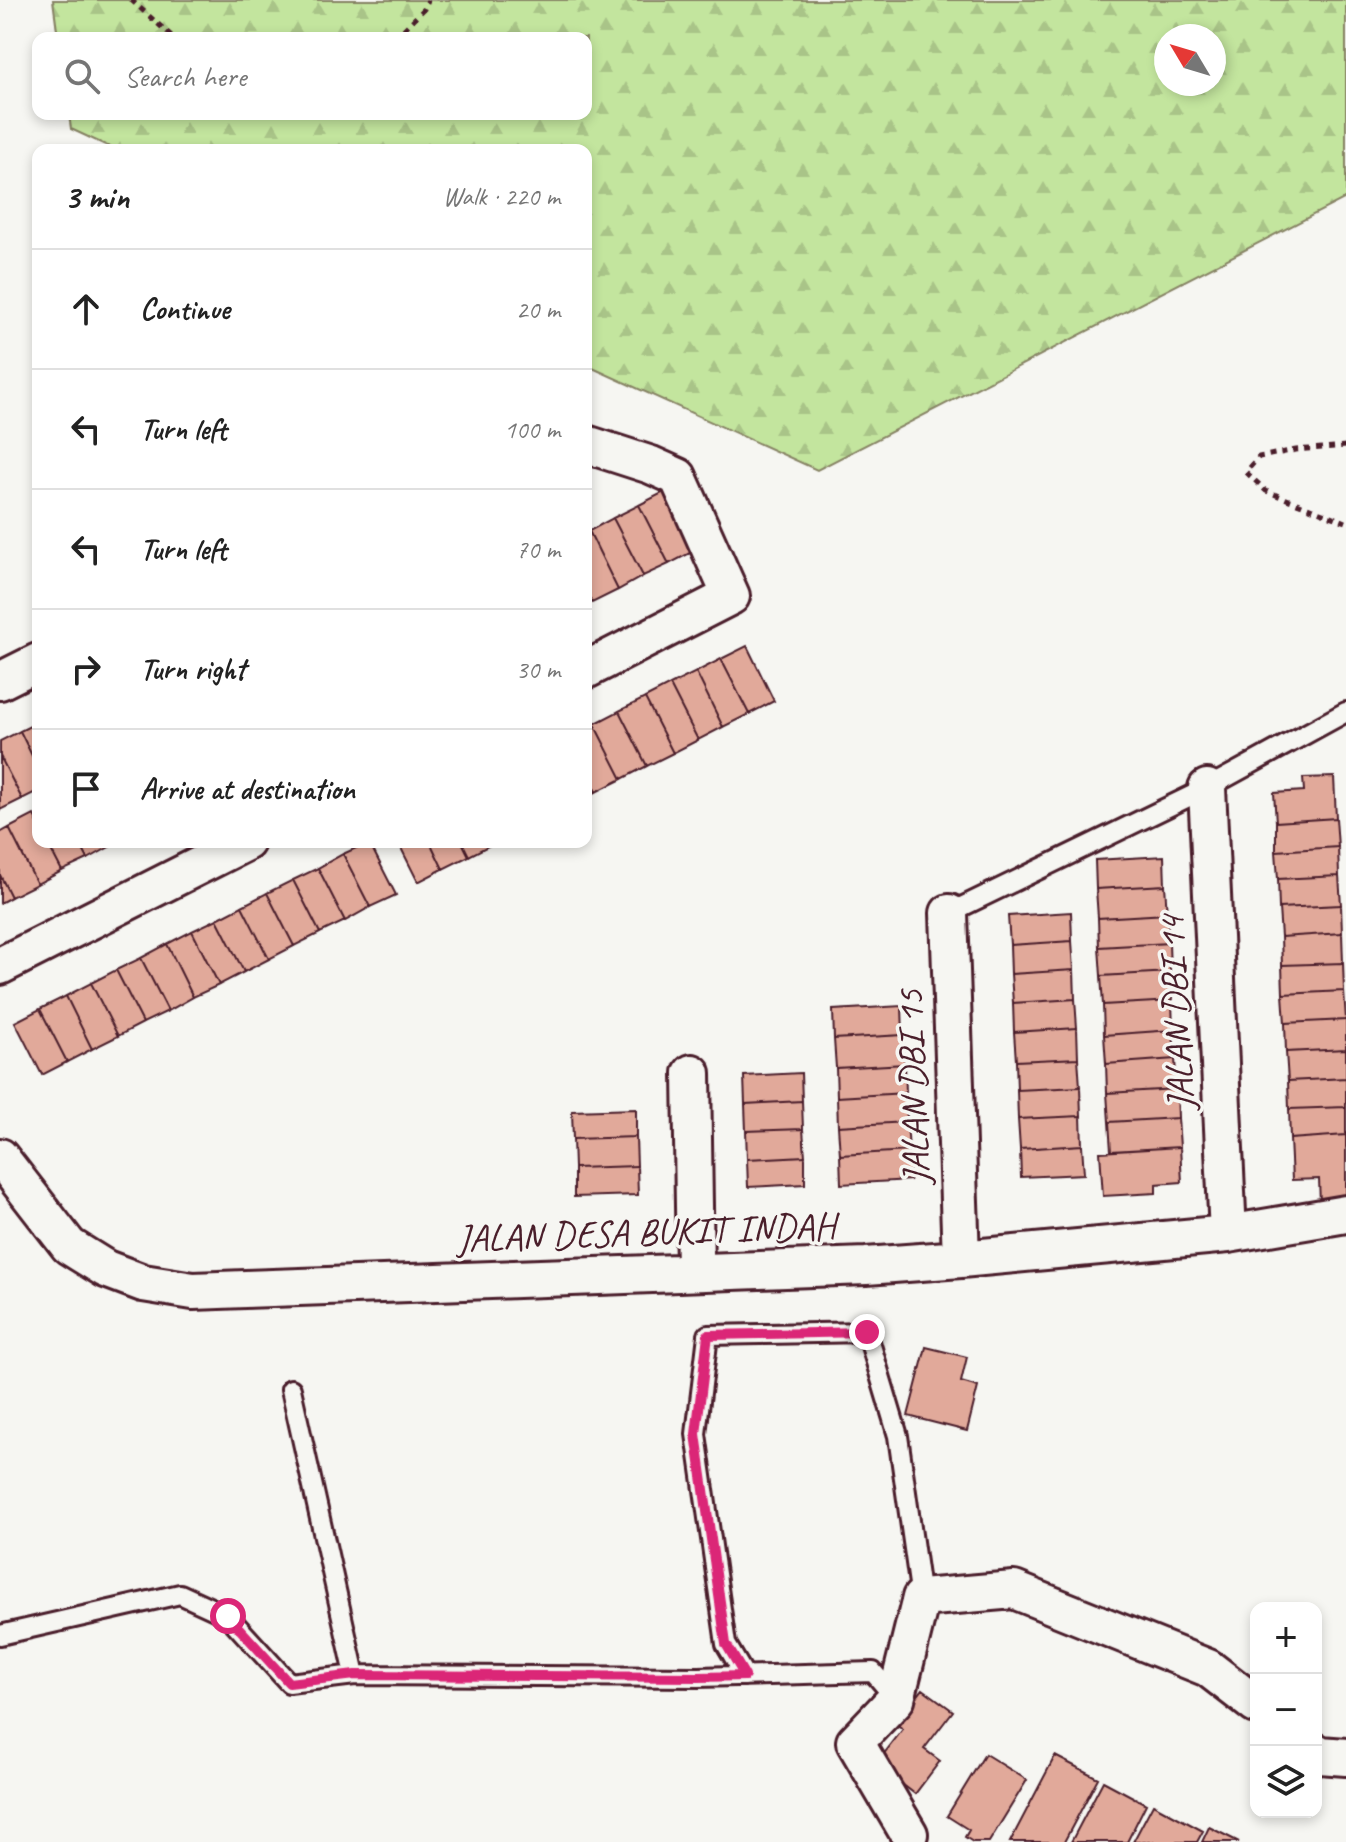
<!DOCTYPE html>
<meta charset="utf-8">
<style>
body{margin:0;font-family:Caveat,sans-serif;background:#f6f6f6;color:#222}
.controls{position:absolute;right:24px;bottom:24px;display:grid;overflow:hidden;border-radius:16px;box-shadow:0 4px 12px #0003}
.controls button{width:72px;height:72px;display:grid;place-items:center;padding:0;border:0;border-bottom:2px solid #e0e0e0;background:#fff;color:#222;font:40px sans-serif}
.compass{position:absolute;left:1154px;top:24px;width:72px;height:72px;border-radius:50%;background:#fff;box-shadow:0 4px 12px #0003;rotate:308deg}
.stop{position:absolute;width:24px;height:24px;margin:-18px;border:6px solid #db2777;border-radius:50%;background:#fff}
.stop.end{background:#db2777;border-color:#fff;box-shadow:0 2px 8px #0008}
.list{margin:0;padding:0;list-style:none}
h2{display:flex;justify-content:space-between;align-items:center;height:104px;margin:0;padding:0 32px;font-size:34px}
h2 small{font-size:26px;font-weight:400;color:#767676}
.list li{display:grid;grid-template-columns:52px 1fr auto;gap:24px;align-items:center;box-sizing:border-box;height:120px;padding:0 32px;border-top:2px solid #e0e0e0}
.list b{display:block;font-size:30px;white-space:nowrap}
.list em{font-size:26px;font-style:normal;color:#767676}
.icon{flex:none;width:44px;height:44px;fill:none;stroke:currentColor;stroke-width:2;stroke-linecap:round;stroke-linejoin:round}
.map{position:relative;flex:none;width:1346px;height:1842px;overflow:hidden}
.search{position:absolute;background:#fff;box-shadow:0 4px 12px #0003;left:32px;top:32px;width:560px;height:88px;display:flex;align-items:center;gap:20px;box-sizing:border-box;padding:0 28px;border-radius:16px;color:#767676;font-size:30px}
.panel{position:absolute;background:#fff;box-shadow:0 4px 12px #0003;left:32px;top:144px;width:560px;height:704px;border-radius:16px}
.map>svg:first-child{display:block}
.forest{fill:url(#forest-firs);stroke:#868264;stroke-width:2;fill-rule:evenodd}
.building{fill:#e1a99a;stroke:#4a1f2b;stroke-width:2}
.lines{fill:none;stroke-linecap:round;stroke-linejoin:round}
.lane-casing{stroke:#4a1f2b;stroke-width:24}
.street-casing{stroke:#4a1f2b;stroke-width:42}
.path{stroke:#4a1f2b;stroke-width:5;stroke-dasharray:6 6;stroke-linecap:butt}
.lane{stroke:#f6f6f2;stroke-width:18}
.street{stroke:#f6f6f2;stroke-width:36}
.route{stroke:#db2777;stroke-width:10}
.labels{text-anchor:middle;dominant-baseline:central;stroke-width:7;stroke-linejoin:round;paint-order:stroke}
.street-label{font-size:38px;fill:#4a1f2b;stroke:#f6f6f2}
</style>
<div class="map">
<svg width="1346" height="1842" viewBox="0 0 1346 1842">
<defs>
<pattern id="forest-firs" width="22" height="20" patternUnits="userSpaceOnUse" patternTransform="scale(2)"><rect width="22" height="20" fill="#c3e59e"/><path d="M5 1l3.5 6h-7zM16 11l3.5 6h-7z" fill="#a9c488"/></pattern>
</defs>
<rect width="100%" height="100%" fill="#f6f6f2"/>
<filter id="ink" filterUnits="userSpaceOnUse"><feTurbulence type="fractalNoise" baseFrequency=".0125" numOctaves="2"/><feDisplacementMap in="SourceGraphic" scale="16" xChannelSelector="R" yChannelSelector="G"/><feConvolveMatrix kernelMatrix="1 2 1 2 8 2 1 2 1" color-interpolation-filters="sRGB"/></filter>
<g filter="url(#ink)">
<path class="forest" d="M53,0H1346V198L817,470L586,365V150H116L71,129L69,114H586V38H58ZM1166,36H1214V84H1166Z"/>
<path class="building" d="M664,492L694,551L669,564L639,505Z
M639,505L669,564L643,576L613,518Z
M613,518L643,576L618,590L589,531Z
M589,531L618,590L592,603L586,590V532Z
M747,646L774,701L749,714L721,659Z
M721,659L749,714L723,727L696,672Z
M696,672L723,727L698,740L670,685Z
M670,685L698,740L673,753L645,698Z
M645,698L673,753L647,766L619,711Z
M619,711L647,766L622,779L594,724Z
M38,722V768L20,731Z
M594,724L622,779L596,792L586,772V728Z
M20,731L38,768V791L22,799L0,756V741Z
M0,756L22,799L0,810Z
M586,772L596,792L586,797Z
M1334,777L1336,818L1276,822L1274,793L1304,791L1303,778Z
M34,815L38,823V842H47L62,871L37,884L9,828Z
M1336,818L1338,847L1276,851V822Z
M9,828L37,884L11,897L0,875V833Z
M47,842H79L88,859L62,871Z
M79,842H111L113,845L88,859Z
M369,842L396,895L370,907L343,854Z
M398,842H430L443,869L418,882Z
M430,842H462L469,856L443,869Z
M462,842H494V843L469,856Z
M1338,847L1339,876L1278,879L1276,851Z
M343,854L370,907L345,921L318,868Z
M1164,856L1165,885L1096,889L1095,860Z
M318,868L345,921L320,933L293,880Z
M0,875L11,897L0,903Z
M1339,876L1341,905L1279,908L1278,879Z
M293,880L320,933L294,946L267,893Z
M1165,885L1167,914L1098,918L1096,889Z
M267,893L294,946L269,959L242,906Z
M1341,905L1342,933L1281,937L1279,908Z
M242,906L269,959L244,972L217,919Z
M1071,912L1072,941L1010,945L1008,916Z
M1167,914L1169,943L1099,947L1098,918Z
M217,919L244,972L219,985L192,931Z
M192,931L219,985L193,997L167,944Z
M1342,933L1343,963L1282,965L1281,937Z
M1072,941L1074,970L1011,974L1010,945Z
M1169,943L1170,972L1101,976L1099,947Z
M167,944L193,997L168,1011L141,958Z
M141,958L168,1011L143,1023L116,970Z
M1343,963L1344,991L1283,994L1282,965Z
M116,970L143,1023L118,1036L91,983Z
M1074,970L1075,999L1013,1003L1011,974Z
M1170,972L1172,1001L1103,1005L1101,976Z
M91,983L118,1036L92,1049L66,996Z
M1344,991L1346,1020L1285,1023L1283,994Z
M66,996L92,1049L67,1062L40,1009Z
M1075,999L1077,1028L1014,1032L1013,1003Z
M1172,1001L1173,1030L1104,1035L1103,1005Z
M902,1006L903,1035L834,1039L833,1010Z
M40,1009L67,1062L42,1075L15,1022Z
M1346,1020V1049L1286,1052L1285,1023Z
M1077,1028L1078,1058L1016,1061L1014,1032Z
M1173,1030L1175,1059L1106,1064L1104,1035Z
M903,1035L905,1064L836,1068L834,1039Z
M1346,1049V1078L1288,1081L1286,1052Z
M1078,1058L1080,1087L1017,1090L1016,1061Z
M1175,1059L1177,1089L1107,1093L1106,1064Z
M905,1064L906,1093L837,1097L836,1068Z
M801,1073L802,1101L745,1104L744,1076Z
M1346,1078V1107L1289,1109L1288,1081Z
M1080,1087L1081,1116L1018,1119L1017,1090Z
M1177,1089L1178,1118L1109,1122L1107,1093Z
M906,1093L907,1122L838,1126L837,1097Z
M802,1101L803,1129L746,1131L745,1104Z
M1346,1107V1135L1290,1139L1289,1109Z
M636,1109V1137L573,1139L572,1111Z
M1081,1116L1082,1145L1020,1149L1018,1119Z
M1178,1118L1180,1147L1111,1151L1109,1122Z
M907,1122L909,1151L840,1155L838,1126Z
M803,1129L805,1156L747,1159L746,1131Z
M1346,1135V1201L1320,1203L1319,1179L1292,1180L1290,1139Z
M636,1137L637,1166L574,1168L573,1139Z
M1082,1145L1084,1174L1021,1177L1020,1149Z
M1180,1147L1182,1182L1156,1184V1193L1103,1196L1100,1152Z
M909,1151L911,1180L841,1184L840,1155Z
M805,1156V1184L748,1187L747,1159Z
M637,1166L638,1195L574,1197V1168Z
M926,1347L967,1357L961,1382L978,1387L967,1431L908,1416Z
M923,1689L953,1711L924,1749L940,1761L915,1794L876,1764L903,1729L896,1724Z
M985,1754L1027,1780L989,1842H973L965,1837L969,1830L947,1816Z
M1055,1756L1098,1778L1064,1842H1010Z
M1103,1781L1146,1804L1127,1842H1071Z
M1153,1804L1203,1831L1197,1842H1133Z
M1209,1827L1239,1842H1202Z"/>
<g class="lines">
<g class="lane-casing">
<path id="lane" d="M949,913L1207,788L1346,712
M291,1389L355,1675
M0,1635L180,1594L228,1616L289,1683L355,1675L699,1677L873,1672L896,1699
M745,1676L726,1644L696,1434L708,1335L867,1332L898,1436L921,1598"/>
</g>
<g class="street-casing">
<path id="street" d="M586,444L651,465L678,477L731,596L586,670
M0,681L38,662
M1207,788L1228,1234
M949,913L961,1259
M0,966L246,842
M692,1073L695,1272
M0,1157L69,1246L106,1269L143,1283L193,1291L866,1266L961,1259L1228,1234L1346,1214
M1316,1752L1320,1755L1346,1757
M909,1834L855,1742L896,1699L921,1598L1014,1590L1208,1668L1256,1705"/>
</g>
<path class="path" d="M131,0L174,38
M395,38L424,9L428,0
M1346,446L1296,450L1259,457L1246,472L1266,491L1346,522"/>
<use href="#lane" class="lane"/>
<use href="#street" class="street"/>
</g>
</g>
<g class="lines" filter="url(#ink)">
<path class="route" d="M228,1616L289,1683L355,1675L699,1677L745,1676L726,1644L696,1434L708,1335L867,1332"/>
</g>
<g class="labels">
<g class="street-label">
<text transform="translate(1176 1013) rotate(-93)">JALAN DBI 14</text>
<text transform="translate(913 1087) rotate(-92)">JALAN DBI 15</text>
<text transform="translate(646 1232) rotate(-2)">JALAN DESA BUKIT INDAH</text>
</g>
</g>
</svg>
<div class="controls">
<button>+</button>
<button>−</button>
<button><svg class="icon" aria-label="layers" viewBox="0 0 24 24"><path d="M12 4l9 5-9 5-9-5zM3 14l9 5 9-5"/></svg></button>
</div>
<svg class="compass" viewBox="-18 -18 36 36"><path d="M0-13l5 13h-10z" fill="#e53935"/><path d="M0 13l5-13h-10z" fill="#767676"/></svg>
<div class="stop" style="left:228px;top:1616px"></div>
<div class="stop end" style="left:867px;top:1332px"></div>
<div class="search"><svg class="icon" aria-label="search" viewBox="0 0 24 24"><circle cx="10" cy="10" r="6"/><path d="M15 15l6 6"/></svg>Search here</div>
<section class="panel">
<h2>3 min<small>Walk · 220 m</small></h2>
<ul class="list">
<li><svg class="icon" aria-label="ahead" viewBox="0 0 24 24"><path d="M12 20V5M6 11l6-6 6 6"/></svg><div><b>Continue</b></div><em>20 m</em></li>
<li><svg class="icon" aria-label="left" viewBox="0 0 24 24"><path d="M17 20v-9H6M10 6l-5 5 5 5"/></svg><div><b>Turn left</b></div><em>100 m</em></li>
<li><svg class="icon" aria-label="left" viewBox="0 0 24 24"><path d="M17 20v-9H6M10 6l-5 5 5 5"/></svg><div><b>Turn left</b></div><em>70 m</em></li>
<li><svg class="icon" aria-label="right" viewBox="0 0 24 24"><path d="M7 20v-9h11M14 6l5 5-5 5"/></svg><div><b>Turn right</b></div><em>30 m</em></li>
<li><svg class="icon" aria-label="arrive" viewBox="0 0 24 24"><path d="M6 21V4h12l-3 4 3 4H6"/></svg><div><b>Arrive at destination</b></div></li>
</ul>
</section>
</div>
